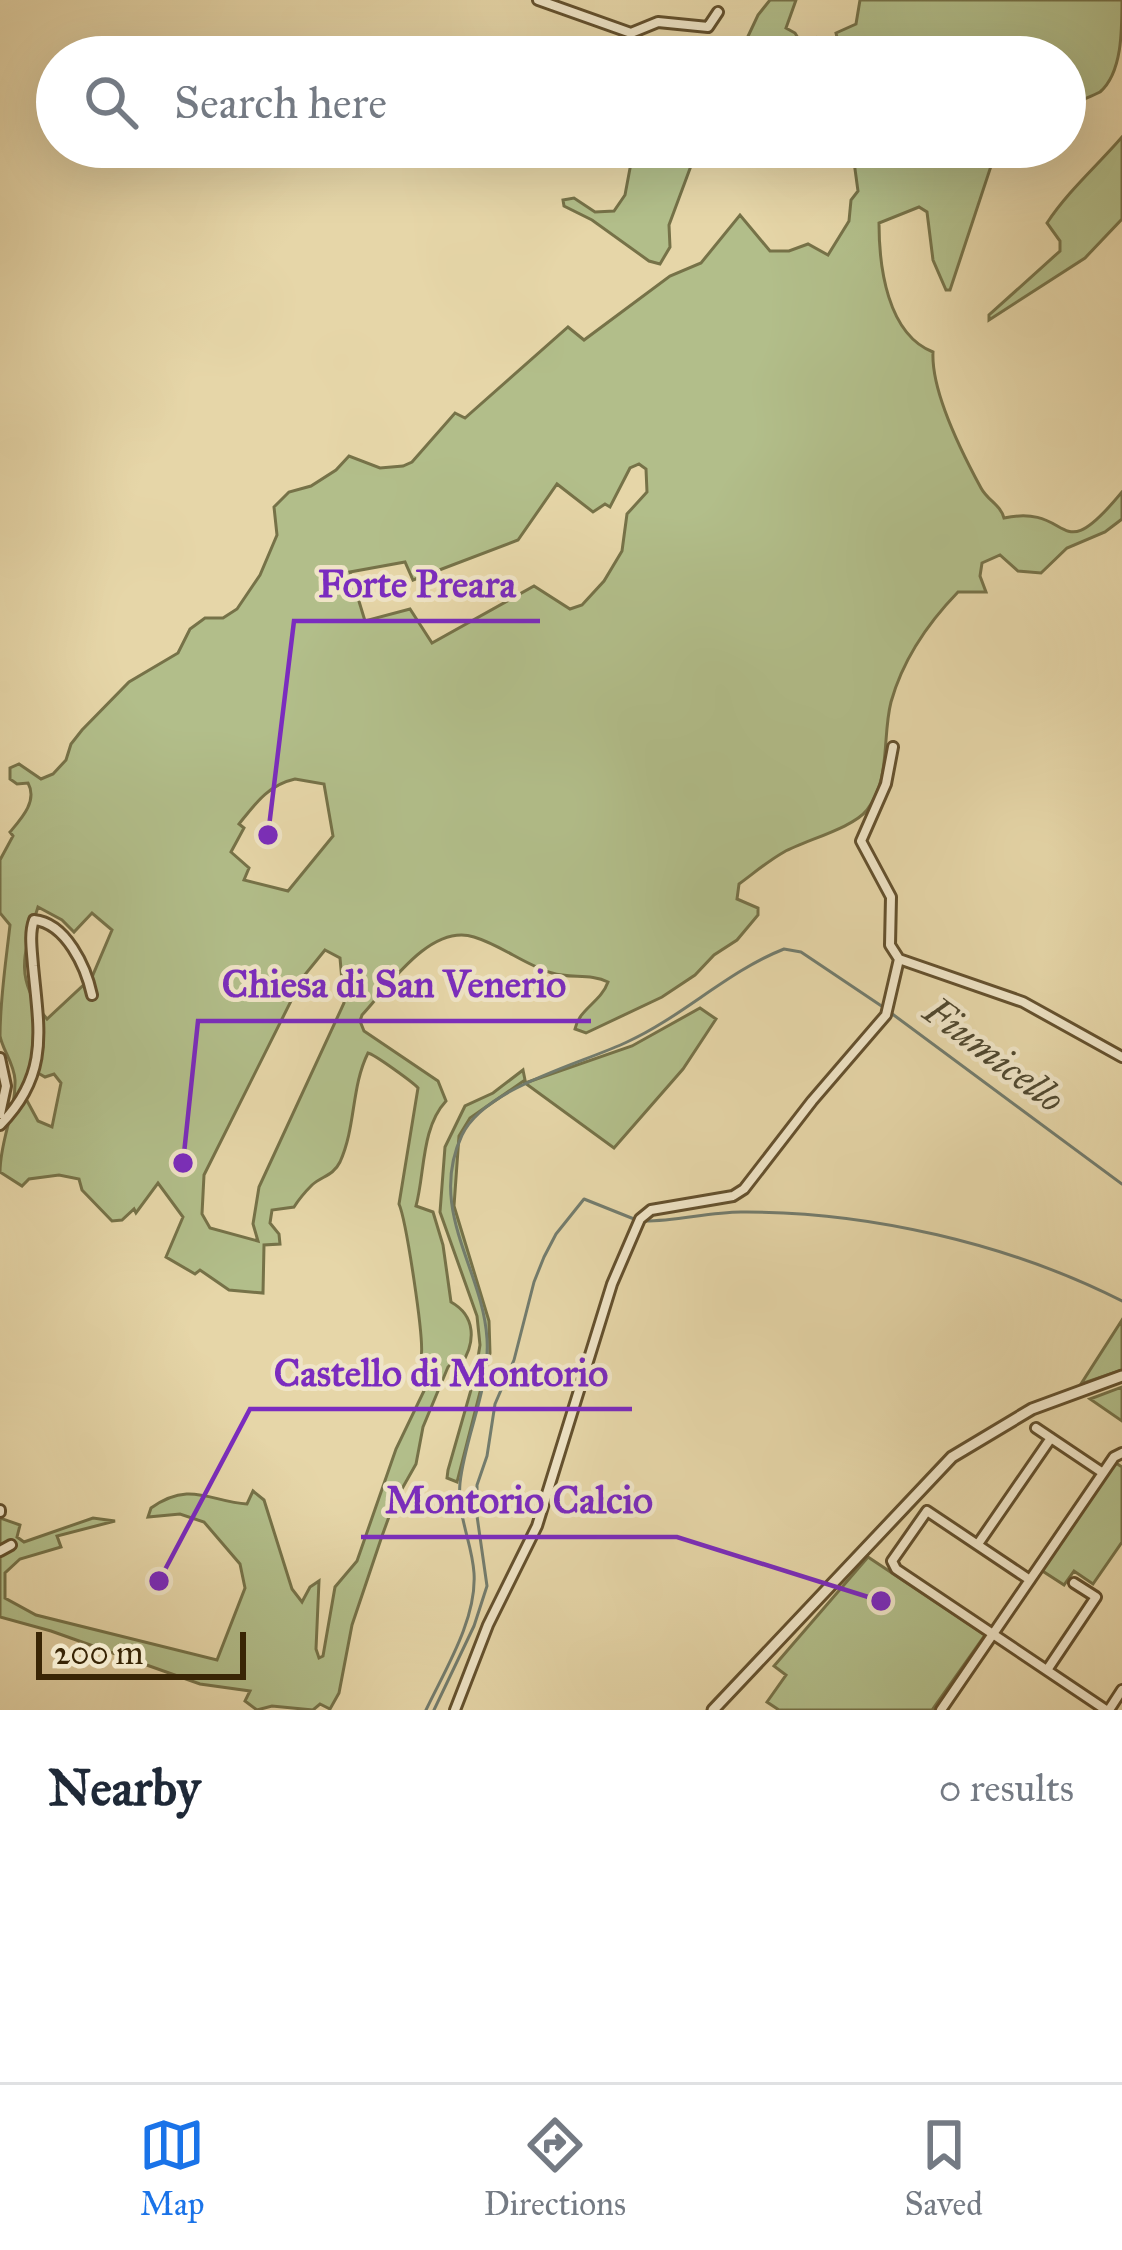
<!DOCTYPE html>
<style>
body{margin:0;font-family:"IM FELL Great Primer",serif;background:#f6f6f7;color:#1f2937}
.scale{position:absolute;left:36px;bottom:30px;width:210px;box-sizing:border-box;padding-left:12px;border:6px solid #392505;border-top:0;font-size:33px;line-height:42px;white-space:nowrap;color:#392505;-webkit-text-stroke:9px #efe4c6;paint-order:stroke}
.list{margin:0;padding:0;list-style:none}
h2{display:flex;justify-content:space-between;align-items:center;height:156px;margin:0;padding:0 48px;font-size:51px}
h2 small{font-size:39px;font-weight:400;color:#747a83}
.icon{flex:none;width:66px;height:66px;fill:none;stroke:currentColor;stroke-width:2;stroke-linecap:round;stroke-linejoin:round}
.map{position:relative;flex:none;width:1122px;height:1710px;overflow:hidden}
.search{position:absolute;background:#fff;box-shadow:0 12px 48px #0002;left:36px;right:36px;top:36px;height:132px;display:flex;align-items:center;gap:30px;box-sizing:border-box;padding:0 42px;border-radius:66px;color:#747a83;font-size:45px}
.sheet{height:372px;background:#fff}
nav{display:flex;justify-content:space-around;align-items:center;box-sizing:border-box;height:168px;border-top:3px solid #e0e1e3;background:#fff;font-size:33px;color:#747a83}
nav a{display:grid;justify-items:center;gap:6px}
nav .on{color:#1a73e8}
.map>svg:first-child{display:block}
.green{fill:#b2be8a;stroke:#767248;stroke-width:3;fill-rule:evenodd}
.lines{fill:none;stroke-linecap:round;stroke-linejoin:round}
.stream{stroke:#737c6d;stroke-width:3}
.minor-casing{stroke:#64512e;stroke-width:14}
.tertiary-casing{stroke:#64512e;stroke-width:15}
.minor{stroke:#efe4c6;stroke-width:8}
.tertiary{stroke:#efe4c6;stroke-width:9}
.labels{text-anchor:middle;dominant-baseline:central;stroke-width:9;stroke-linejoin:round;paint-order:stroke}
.water-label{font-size:39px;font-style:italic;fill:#514930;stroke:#efe4c6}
.leader{fill:none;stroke:#7b2cbf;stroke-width:4.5}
.callout-dot{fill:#7b2cbf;stroke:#efe4c6;stroke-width:4.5}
.callout-label{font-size:39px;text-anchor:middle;font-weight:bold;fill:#7b2cbf;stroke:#efe4c6;stroke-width:9;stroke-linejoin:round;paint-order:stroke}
</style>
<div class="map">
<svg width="1122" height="1710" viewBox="0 0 1122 1710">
<rect width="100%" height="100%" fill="#e6d6a8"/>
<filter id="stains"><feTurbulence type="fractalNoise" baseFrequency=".00167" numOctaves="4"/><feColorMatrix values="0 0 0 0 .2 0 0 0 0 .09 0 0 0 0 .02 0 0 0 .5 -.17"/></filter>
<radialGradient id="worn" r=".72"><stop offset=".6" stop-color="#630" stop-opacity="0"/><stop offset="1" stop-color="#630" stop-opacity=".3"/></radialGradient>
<path class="green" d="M770,0H796L786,28L795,33L803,46L810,47L817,38L831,52L840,50L836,33L856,24L860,0H1122C1122,31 1122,73 1100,92C1087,99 1076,100 1065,110V57H749L742,49L758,15Z
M1122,137V219L1085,258L989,320V315L1060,251V241L1047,223C1068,191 1097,166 1122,137Z
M634,147H698L669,225L670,247L660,264L649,261L592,220L564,206L563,200L574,198L595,212L614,211L625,195Z
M852,147H1038L1033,160L991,166L950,290H946L933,260L927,212L919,207L879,223C879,266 887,334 933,352C931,392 962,453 981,488C988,501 1000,504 1004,518C1075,503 1055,573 1122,492V519L1105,532L1067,548L1041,573L1018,571L1000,555L982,563L980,576L986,592H958C927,624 903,659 891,702C882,737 891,779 867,810C853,828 806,840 784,852C768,861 754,873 739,884L737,899L758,908V915L737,940L714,955L695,975L662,997L586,1033L575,1029C579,1009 601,1002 608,982C591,973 570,979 552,973C525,965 501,945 474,937C430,923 388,987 362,1015L360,1021L364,1031L438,1081L446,1101C421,1128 425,1173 416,1206L433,1212L443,1245L451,1302C476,1316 476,1342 461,1365L453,1362L448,1367L423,1427L416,1464L394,1503L382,1536L352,1625L339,1693L330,1709L320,1704L313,1710L272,1706L257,1710L245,1701L250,1691L200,1684L51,1631L0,1617V1518L20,1525L17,1537L24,1542L93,1518L115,1521L57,1536L61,1547L20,1559L5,1573V1598L36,1615L217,1660L245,1588L240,1564L204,1522L180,1514L148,1517L151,1508C190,1480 211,1502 247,1504L253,1491L264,1500L292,1589L302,1602L310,1587L319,1581L316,1649L319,1658L323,1656L335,1587L357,1561L396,1449L434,1370L421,1357C425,1342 406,1220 399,1204L418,1088C414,1083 374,1054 368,1053C351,1087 356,1127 340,1162C333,1176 322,1176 312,1185C305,1192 299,1199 294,1207L272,1210L270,1223L279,1234L280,1244L264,1245L263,1293L229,1290L200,1270L195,1274L166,1257L183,1217L158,1183L136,1213L134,1209L122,1220L112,1221L82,1190L79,1179L59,1175L29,1179L22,1186L0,1172C0,1140 16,1111 15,1080C14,1063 3,1051 0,1036C0,999 6,961 10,925L0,913V860L13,836L10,832C21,819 38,801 28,783L17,784L10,779V768L19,764L41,779L53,774L66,760L71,744L82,730L129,682L178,653L190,629L205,618H223L237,609L260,575L277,535L274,507L289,492L311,486L336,470L349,456L380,468L403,466L412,462L455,413L465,418L568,327L584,340L670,276L701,263L740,215L770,251H789L808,244L828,255L849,221L851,200L858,191ZM639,464L646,469L647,492L627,514L622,551L604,581L582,605L570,609L534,586L432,643L410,609L365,621L350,572L405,562L413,580L518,540L557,484L593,512L605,504L610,507L630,468ZM295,779L324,784L333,836L288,891L244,880L249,868L231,852L244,828L239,824C255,804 268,785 295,779ZM38,907L62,920L74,932L92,913L112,930L92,977L47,1019C13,979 24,952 38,907ZM325,950L340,958L344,1003L259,1187L253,1224L258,1241L210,1228L202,1214L204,1175L303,977ZM38,1073L45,1077L54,1074L61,1083L52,1127L38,1121L25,1097Z
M700,1008L716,1019L683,1069L614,1148L525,1083L632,1046Z
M523,1070L525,1080L470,1118L459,1136L454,1206L489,1321L490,1353L457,1482L447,1478L448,1470L475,1376L480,1345L477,1316L440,1212L445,1147L465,1106L493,1093Z
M1122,1320V1370L1081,1384Z
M1122,1387V1421L1090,1399Z
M1116,1463L1122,1467V1542L1093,1584L1074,1571L1064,1585L1041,1570Z
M868,1557L985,1635L932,1710H779L767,1702L786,1675L774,1666Z"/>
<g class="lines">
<path class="stream" d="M891,1013L1122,1184
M641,1221C674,1222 708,1212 741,1212C868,1211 1010,1244 1122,1301
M426,1710C445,1670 477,1619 474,1573C472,1542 457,1516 460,1483C465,1436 490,1388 487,1339C483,1269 427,1210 462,1135C485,1087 581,1064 627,1042C682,1017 728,971 784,949L801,952L883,1007
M434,1710L474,1626L487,1586L477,1516V1485L487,1456L495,1404L514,1360L534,1282L544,1257L556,1234L584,1199L634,1219"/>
<g class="minor-casing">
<path id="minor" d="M538,0L631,33L658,22L708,27L718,12
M899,959L1023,1002L1122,1057
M0,1058L6,1086L0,1114
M0,1125C50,1074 39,1030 33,966C32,951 29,934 34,920C66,923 86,967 92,995
M1036,1428L1103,1473
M0,1510V1512
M978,1544L1051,1438
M0,1551L11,1545
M1030,1580L927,1511L892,1561L896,1569L1106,1710
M1047,1670L1096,1597L1074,1583
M455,1710L488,1625L537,1526L612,1284L640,1219L651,1210L733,1196L744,1189L812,1101L886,1015L899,959L890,945L891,897L861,841L886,784L893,747
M941,1710L1114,1457L1122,1453
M1109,1710L1122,1690"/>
</g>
<g class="tertiary-casing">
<path id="tertiary" d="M713,1710L952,1457L1032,1409L1122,1376"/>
</g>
<use href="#minor" class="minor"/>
<use href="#tertiary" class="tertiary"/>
</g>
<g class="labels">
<g class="water-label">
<text transform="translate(994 1055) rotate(37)">Fiumicello</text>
</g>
</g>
<path class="leader" d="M268 835L294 621H540M183 1163L198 1021H591M159 1581L250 1409H632M881 1601L677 1537H361"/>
<g class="callout-dot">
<circle cx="268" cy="835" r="12"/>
<circle cx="183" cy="1163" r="12"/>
<circle cx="159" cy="1581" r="12"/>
<circle cx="881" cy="1601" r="12"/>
</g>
<g class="callout-label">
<text x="417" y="597">Forte Preara</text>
<text x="394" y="997">Chiesa di San Venerio</text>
<text x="441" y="1386">Castello di Montorio</text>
<text x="519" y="1513">Montorio Calcio</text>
</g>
<rect width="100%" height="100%" filter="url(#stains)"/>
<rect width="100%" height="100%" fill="url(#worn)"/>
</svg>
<div class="scale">200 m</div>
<div class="search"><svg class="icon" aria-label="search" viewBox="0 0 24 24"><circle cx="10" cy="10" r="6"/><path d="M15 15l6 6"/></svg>Search here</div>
</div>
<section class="sheet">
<h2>Nearby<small>0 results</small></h2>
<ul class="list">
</ul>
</section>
<nav>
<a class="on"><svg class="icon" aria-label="map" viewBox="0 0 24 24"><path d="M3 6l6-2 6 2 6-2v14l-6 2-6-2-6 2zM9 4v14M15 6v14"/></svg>Map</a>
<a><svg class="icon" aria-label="directions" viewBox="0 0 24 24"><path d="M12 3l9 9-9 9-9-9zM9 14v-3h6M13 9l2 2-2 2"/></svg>Directions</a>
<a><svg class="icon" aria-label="saved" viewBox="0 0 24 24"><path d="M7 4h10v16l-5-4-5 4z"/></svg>Saved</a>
</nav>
